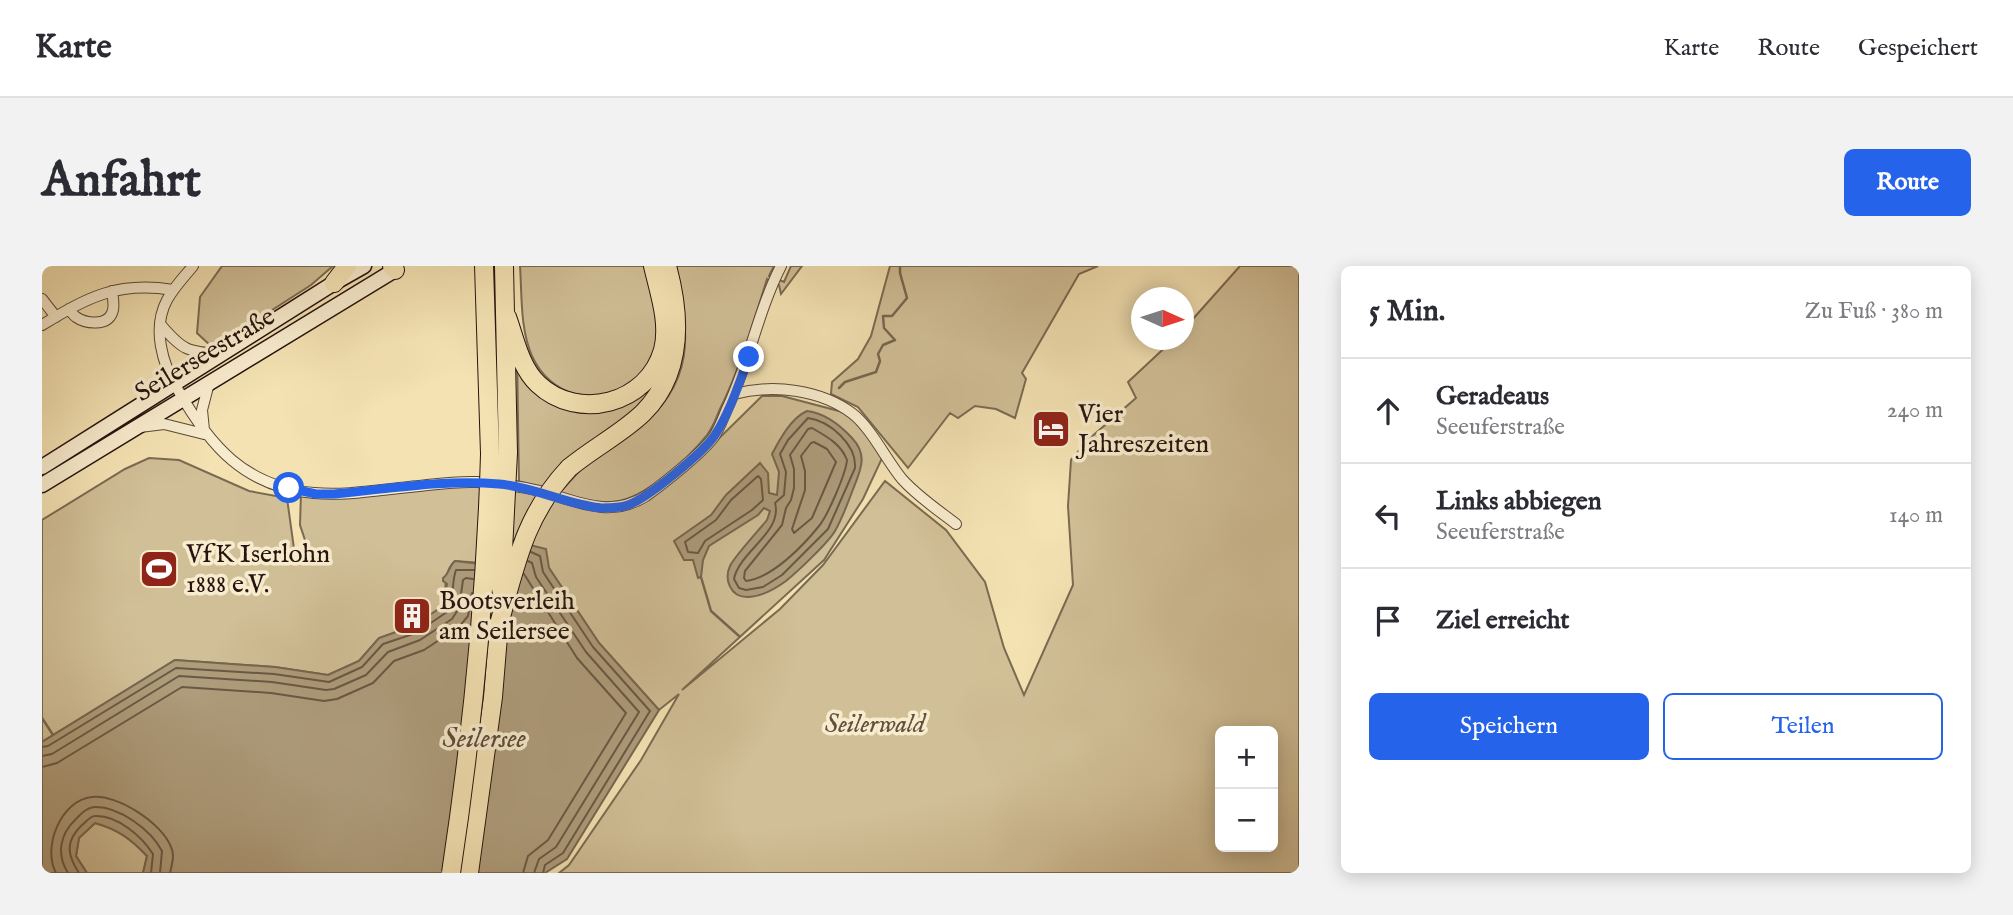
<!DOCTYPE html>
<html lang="de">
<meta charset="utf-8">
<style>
body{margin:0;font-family:"IM FELL English",serif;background:#f2f2f3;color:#2b2b33}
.controls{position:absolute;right:21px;bottom:21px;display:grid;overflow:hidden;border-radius:10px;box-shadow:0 4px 18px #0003}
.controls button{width:63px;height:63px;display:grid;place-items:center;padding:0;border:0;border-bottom:2px solid #e1e1e2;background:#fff;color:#2b2b33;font:35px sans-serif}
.compass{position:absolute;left:1089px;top:21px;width:63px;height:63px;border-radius:50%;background:#fff;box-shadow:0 4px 18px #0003;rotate:93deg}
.stop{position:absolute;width:21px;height:21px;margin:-16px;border:5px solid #2563eb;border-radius:50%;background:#fff}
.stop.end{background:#2563eb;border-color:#fff;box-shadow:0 2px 7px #0008}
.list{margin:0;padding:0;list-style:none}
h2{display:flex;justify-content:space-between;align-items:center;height:91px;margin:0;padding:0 28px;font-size:30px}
h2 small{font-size:23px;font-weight:400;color:#7c7c81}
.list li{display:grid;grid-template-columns:46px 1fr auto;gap:21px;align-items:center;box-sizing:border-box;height:105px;padding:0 28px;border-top:2px solid #e1e1e2}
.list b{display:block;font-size:26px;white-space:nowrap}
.list p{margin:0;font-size:23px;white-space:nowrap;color:#7c7c81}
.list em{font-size:23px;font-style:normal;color:#7c7c81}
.actions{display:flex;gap:14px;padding:21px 28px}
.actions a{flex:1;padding:16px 0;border:2px solid #2563eb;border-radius:10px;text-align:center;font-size:24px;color:#2563eb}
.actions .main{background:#2563eb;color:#fff}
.icon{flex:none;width:38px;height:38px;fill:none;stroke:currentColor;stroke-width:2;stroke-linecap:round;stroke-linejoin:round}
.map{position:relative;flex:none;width:1257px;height:607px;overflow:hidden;border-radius:10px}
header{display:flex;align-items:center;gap:42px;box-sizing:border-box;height:98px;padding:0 35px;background:#fff;border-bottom:2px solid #e1e1e2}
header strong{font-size:33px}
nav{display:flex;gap:38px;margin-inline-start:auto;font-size:24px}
.intro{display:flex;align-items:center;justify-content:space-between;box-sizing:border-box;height:168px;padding:0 42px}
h1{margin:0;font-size:49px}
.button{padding:18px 32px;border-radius:10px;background:#2563eb;color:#fff;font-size:24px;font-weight:700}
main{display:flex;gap:42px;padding:0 42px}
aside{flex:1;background:#fff;border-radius:10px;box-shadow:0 4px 18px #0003}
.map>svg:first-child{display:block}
.green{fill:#d1bf97;stroke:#7b6a52;stroke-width:2;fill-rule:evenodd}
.water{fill:#ae9c7b;stroke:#77664f;stroke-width:2}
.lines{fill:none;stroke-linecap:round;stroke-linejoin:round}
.shore{stroke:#6a5844;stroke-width:2}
.stream{stroke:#77664f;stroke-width:2.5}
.minor-casing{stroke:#594837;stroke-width:12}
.secondary-casing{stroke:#25140e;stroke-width:17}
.motorway-casing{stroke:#25140e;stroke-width:20}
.minor{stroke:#f8ecce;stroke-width:10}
.secondary{stroke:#f8ecce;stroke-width:14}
.motorway{stroke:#f4e2b3;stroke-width:18}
.motorway-bridge-casing{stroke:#25140e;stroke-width:20;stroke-linecap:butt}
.motorway-bridge{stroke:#f4e2b3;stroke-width:18}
.route{stroke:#2563eb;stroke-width:9}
.labels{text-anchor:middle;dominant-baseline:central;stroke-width:7;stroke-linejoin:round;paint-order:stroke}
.street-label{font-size:26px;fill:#25140e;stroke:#f8ecce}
.poi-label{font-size:26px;fill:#25140e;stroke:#f8ecce;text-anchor:start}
.park-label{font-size:26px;font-style:italic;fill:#61503e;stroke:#f8ecce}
.water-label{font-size:28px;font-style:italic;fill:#5c4a3a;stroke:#f8ecce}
</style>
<header>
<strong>Karte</strong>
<nav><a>Karte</a><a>Route</a><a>Gespeichert</a></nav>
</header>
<div class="intro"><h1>Anfahrt</h1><a class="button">Route</a></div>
<main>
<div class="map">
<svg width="1257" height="607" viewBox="0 0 1257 607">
<rect width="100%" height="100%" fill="#f4e2b3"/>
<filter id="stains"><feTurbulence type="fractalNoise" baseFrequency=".00286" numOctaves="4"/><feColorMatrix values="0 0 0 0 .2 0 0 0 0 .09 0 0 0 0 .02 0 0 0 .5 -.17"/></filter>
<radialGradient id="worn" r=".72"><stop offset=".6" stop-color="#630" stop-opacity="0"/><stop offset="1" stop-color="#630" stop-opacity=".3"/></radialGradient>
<path class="green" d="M180,0H291L269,19L171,82L155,67L158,31Z
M478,0H603C610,27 622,57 614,84C610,100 601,107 588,116C553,142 508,130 490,90C478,63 480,29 478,0Z
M632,0H732L727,10L742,16L749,0H760L739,28L737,19L725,13C711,58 698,103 677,145C674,153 670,162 665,169C653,184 637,199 622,211C585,240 563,243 518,226C527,217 535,207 544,198C559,186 577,176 593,165C654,118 649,68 632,0Z
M848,0H1056L1037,8L980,107L984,113L973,152L954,143L933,140L916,152L908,147L866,202L816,141L789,128L790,116L816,93L829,70Z
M1198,0H1257V607H517L527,599L599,494L637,428L617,444L557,377L507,302L413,295C401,305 404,325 402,340L371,360L337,372L317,395L286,409L233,401L133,394L0,476V254L83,203L107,192L137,194L207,225L245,232L253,290L251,297L267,286L258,259L259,227L432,217L583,243L651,198L720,130H740L812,149L842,188L821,233L782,294L640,424L738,343L781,299L843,215L904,264L943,316L962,382L982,429L1031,319L1026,240L1029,194L1047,173L1094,132L1086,116L1131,74H1142V63ZM1178,465H1231V581H1178Z
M475,88L525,139L621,112C611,124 602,140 590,150C562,176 518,188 501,223L477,217Z
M53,557C77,564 88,572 105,590L101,607H45L34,590L37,572Z"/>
<path class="water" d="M765,145C782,147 798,159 810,172C827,190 818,205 810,226C805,239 800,253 793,265C786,277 755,306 744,315C733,323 719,331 705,331C688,331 682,313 688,300C692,291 717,264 725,254L728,245L722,242L716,249L667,280L661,294L659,311L656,312L651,294H642L632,275L669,249L684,229L718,197L726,207L727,227L735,229L737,206L730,188C738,173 749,152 765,145Z
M468,274L504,283L507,302L557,377L617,444L525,593L503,607H101L105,590C89,573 75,563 53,557L37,572L34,590L45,607H0V476L133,394L233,401L286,409L317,395L337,372L371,360L401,340L405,318L401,315V312C407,308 407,300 413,295L439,298Z"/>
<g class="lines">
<path class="shore" d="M766,152C788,155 815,179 813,202L786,263L740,309L721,321L704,324L697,322L692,313C697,286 741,266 733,237L742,229L744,206L738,188L746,174Z
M770,162C784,170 799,178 805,194C804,207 786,249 777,260C761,280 730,312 704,315L702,312L703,305L740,259L744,242L749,234L752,222V203L748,189L766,163Z
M772,176L785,183L794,196L770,252L752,267L750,263L763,224V205L759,190L769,177Z
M716,210L719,213L721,234L710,244L663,275L656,287L646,286L643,276L674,254L689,234Z
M489,286L498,290L501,306L551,381L608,445L521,587L503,599L501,607
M486,295L490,297L494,311L544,386L597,446L514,581L497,593L492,607
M0,481L6,480L134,402L232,408L287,416L320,401L341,378L374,367L405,346C413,333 409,317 414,304H432
M0,490L10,488L137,410L230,416L284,424L292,423L324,409L346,386L378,374L410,353L417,342L421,314L424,312L431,313
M0,501L15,497L140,421L229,427L282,435L295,433L331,417L352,395L382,384L417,361L426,350L430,327
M14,607C0,581 19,534 50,531C75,528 120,557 129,581C133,589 130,598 128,607
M26,607C14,588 18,568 34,553C39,548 44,542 52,541C77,540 109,564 120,585L118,607
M37,607C25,589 23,575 40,559C44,556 48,550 53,550C76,549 100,571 111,588L109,607
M481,607L486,590L506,574L584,447L535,392L482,308"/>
<path class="stream" d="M797,122L803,116L834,106L838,95L836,88L841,79L853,74L842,62L841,50H850L865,32L858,7V0
M659,311L669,345L697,370
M0,452L11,469"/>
<g class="minor-casing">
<path id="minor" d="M151,0C142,11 132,21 125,34C110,62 120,98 136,124C168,180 203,221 272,227C303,230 336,224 367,221C389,219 412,215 435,216C456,217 477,220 498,225C534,235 568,253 604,230C621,218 659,188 671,172C677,164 681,152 685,143C707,97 716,45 739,0
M0,33L14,51
M27,43C29,46 31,49 34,51C44,58 65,60 70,47C73,41 71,32 70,25
M0,59C46,31 76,15 131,24
M119,59C140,84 146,86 177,88
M692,128C731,118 778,123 811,148C829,162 845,195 860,213C875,230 896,244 914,258
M98,161L122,158L162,168
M162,164L160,144L167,117"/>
</g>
<g class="secondary-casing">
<path id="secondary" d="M0,201L292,17L322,0
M0,219L353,4"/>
</g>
<g class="motorway-casing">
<path id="motorway" d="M350,0L353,4
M442,0L448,188
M462,0L466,187
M292,17L305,0
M465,51C473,73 478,101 496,118C536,156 606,138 621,84C628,57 617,26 611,0
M527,202C551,182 579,168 601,147C641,107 639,51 625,0
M427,607L451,431L457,358"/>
</g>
<use href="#minor" class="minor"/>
<use href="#secondary" class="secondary"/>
<use href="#motorway" class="motorway"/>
<g class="motorway-bridge-casing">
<path id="motorway-bridge" d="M459,323L466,187
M457,358C474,297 483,249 527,202
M409,607C430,468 444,329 448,188"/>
</g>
<use href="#motorway-bridge" class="motorway-bridge"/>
</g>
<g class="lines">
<path class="route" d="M247,222L274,228H292C347,223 402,213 457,218C493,221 525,239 560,242C569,242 578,242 586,239C606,232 662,186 673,169C688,146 697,117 707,91"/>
</g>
<defs>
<g id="hotel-square" transform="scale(2.0125)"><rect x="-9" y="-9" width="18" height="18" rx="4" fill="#8f2418" stroke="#f8ecce"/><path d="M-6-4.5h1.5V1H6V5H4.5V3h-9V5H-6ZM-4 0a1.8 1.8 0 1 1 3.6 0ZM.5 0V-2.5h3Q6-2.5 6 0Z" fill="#fff"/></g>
<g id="stadium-square" transform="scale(2.0125)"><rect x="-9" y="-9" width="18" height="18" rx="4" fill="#8f2418" stroke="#f8ecce"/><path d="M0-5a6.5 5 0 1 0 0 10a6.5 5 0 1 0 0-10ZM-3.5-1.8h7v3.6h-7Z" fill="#fff"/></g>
<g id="building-square" transform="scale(2.0125)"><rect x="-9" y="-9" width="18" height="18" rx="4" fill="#8f2418" stroke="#f8ecce"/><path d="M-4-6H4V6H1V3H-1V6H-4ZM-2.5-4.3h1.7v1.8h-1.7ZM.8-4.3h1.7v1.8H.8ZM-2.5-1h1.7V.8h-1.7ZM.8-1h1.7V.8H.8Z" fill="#fff"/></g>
</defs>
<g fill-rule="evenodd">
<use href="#hotel-square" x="1009" y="163"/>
<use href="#stadium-square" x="117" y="303"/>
<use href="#building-square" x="370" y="350"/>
</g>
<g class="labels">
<g class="street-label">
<text transform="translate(163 89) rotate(-31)">Seilerseestraße</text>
</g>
<g class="poi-label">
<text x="1036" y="148">Vier<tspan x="1036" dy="30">Jahreszeiten</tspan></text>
<text x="144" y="288">VfK Iserlohn<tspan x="144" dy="30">1888 e.V.</tspan></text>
<text x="397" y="335">Bootsverleih<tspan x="397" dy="30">am Seilersee</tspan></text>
</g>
<g class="park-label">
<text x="833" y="458">Seilerwald</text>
</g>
<g class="water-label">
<text x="442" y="473">Seilersee</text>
</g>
</g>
<rect width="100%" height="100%" filter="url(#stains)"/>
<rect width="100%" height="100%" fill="url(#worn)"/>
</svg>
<div class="controls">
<button>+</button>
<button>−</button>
</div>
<svg class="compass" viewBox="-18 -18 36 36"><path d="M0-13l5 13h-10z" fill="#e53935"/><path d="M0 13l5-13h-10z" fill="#7c7c81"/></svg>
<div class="stop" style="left:247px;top:222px"></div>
<div class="stop end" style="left:707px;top:91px"></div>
</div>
<aside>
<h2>5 Min.<small>Zu Fuß · 380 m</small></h2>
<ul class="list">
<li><svg class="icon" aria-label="ahead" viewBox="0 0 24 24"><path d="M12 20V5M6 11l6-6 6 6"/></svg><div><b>Geradeaus</b><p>Seeuferstraße</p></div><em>240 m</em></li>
<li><svg class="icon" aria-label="left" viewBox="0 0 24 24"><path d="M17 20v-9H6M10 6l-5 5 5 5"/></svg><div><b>Links abbiegen</b><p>Seeuferstraße</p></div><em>140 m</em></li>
<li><svg class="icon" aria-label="arrive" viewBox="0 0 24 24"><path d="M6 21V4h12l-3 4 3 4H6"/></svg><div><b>Ziel erreicht</b></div></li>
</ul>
<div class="actions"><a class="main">Speichern</a><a>Teilen</a></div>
</aside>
</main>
